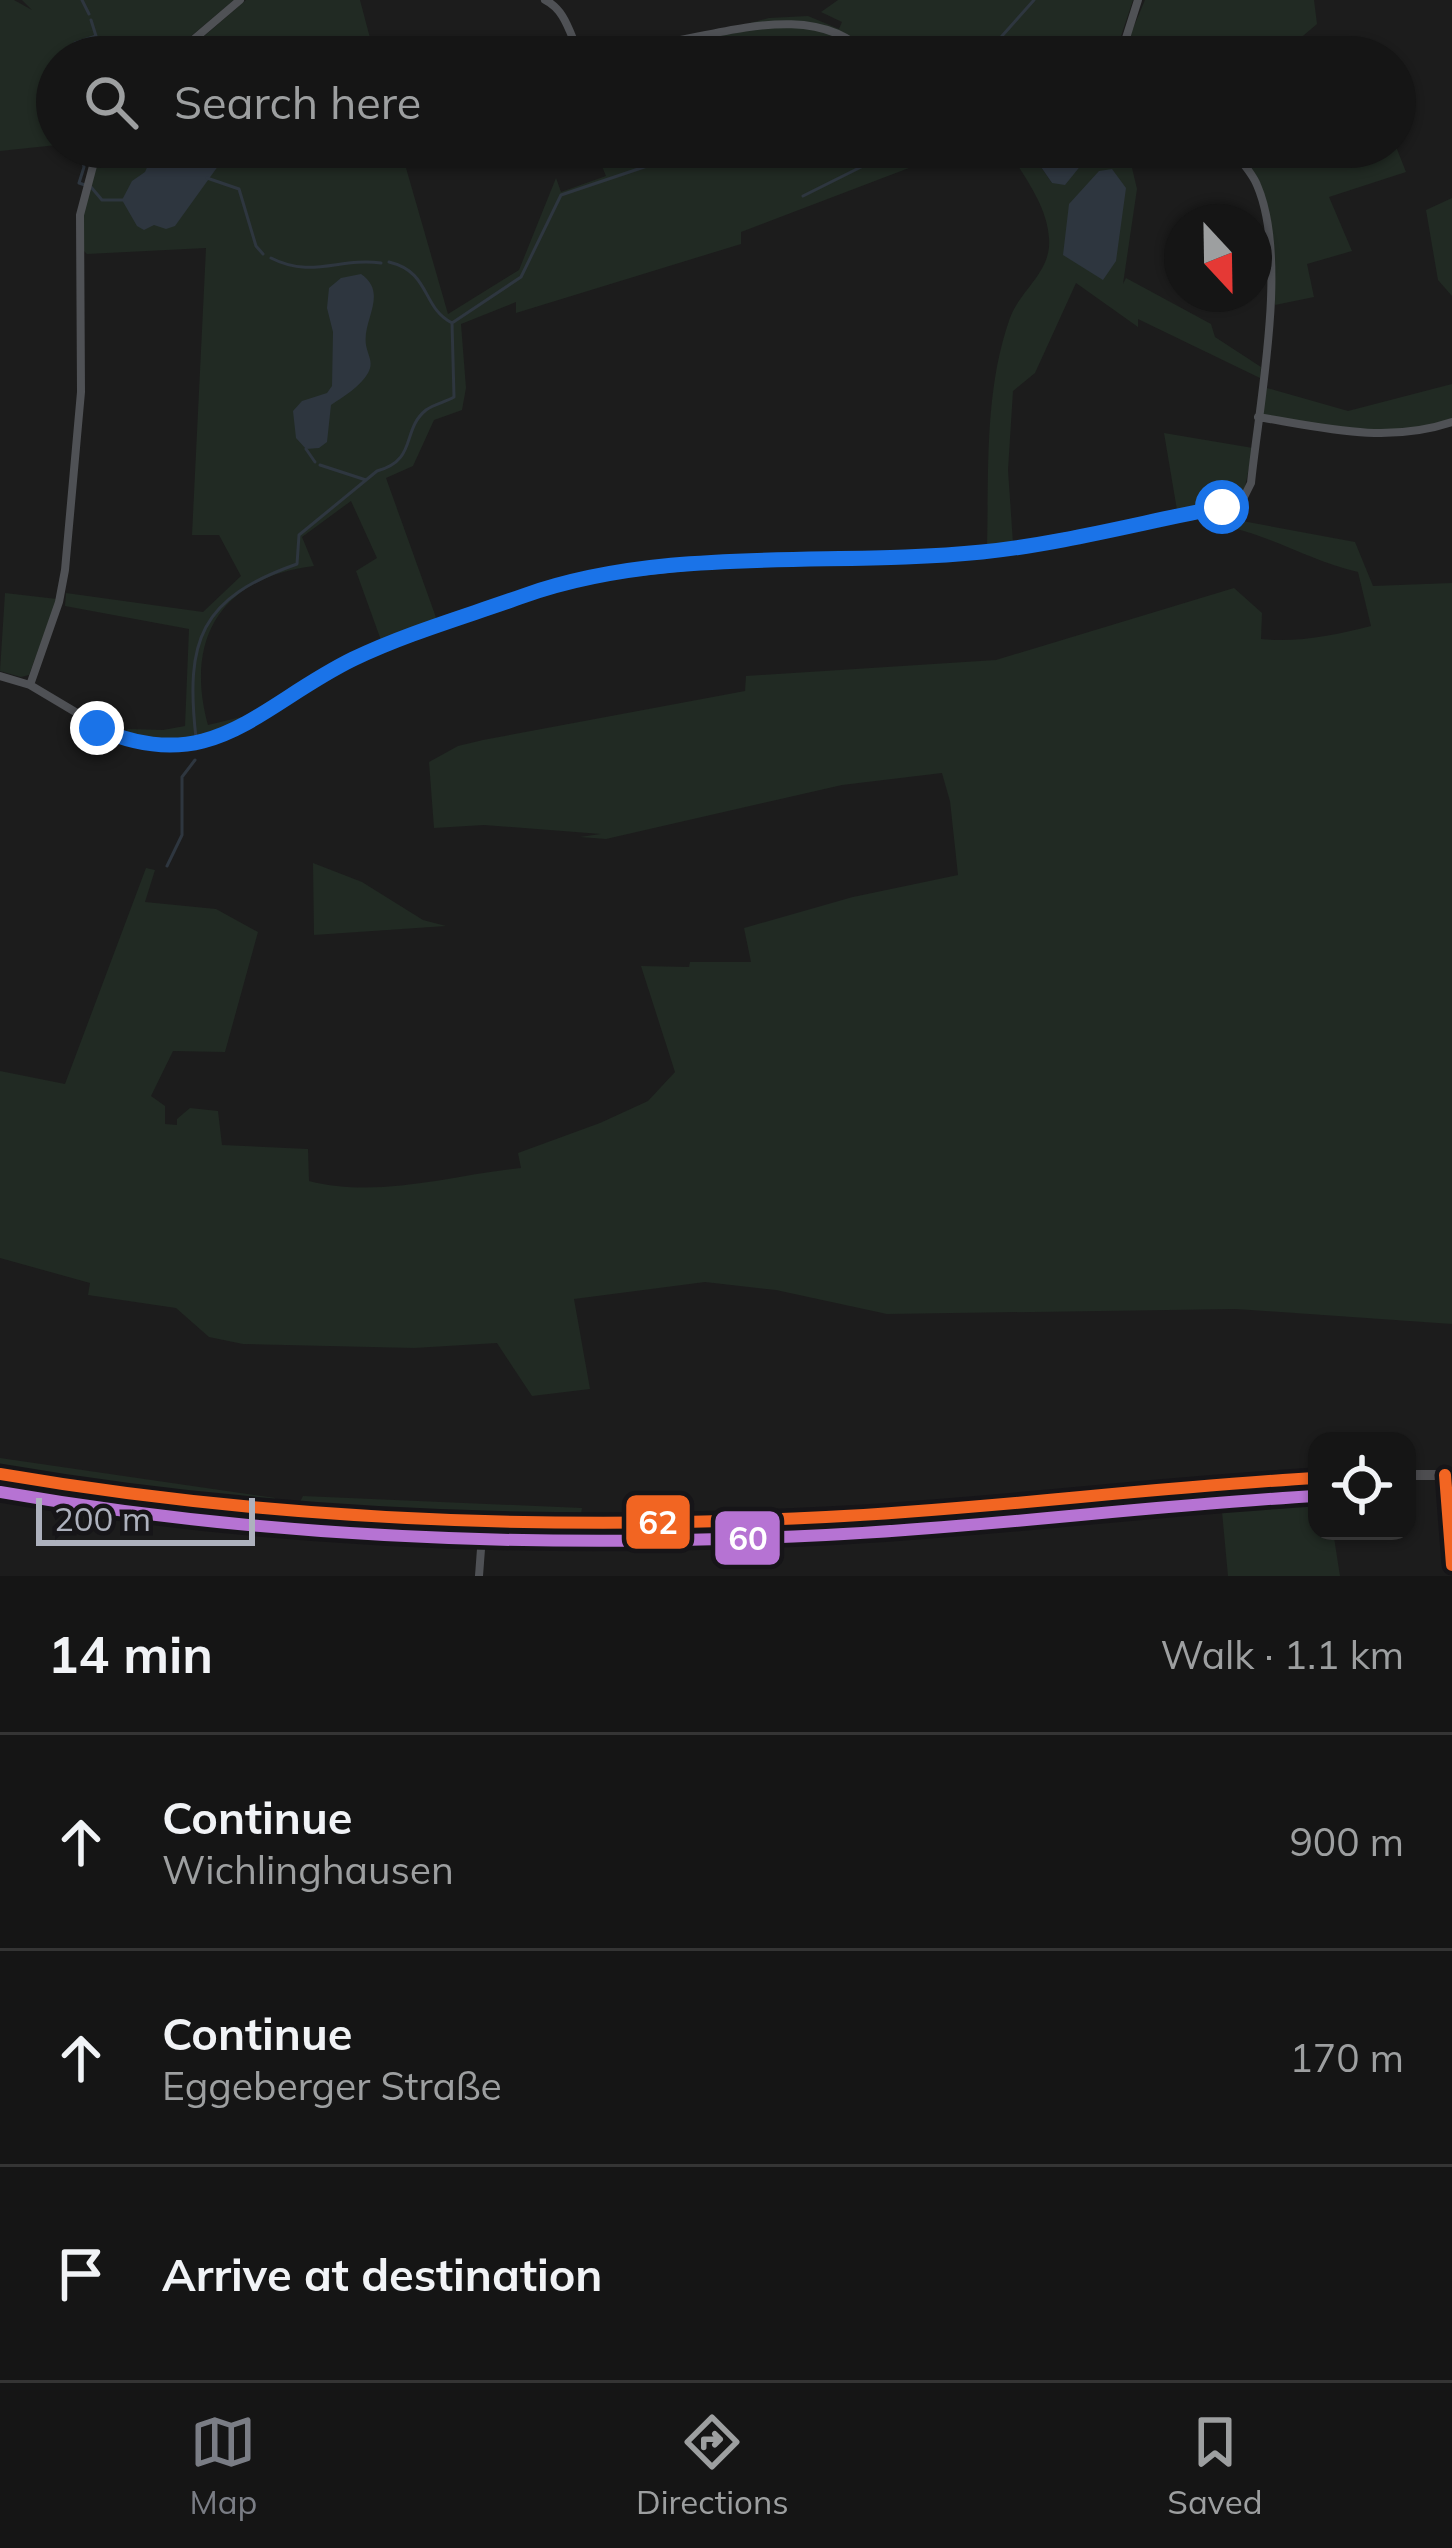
<!DOCTYPE html>
<meta charset="utf-8">
<style>
body{margin:0;font-family:Mulish,sans-serif;background:#222;color:#f1f3f6}
.controls{position:absolute;right:36px;bottom:36px;display:grid;overflow:hidden;border-radius:24px;box-shadow:0 3px 9px #0004}
.controls button{width:108px;height:108px;display:grid;place-items:center;padding:0;border:0;border-bottom:3px solid #343434;background:#151515;color:#f1f3f6;font:60px sans-serif}
.compass{position:absolute;left:1164px;top:204px;width:108px;height:108px;border-radius:50%;background:#151515;box-shadow:0 3px 9px #0004;rotate:158deg}
.scale{position:absolute;left:36px;bottom:30px;width:219px;box-sizing:border-box;padding-left:12px;border:6px solid #adb1bd;border-top:0;font-size:33px;line-height:42px;white-space:nowrap;color:#adb1bd;-webkit-text-stroke:9px #161518;paint-order:stroke}
.stop{position:absolute;width:36px;height:36px;margin:-27px;border:9px solid #1a73e8;border-radius:50%;background:#fff}
.stop.end{background:#1a73e8;border-color:#fff;box-shadow:0 3px 12px #0008}
.list{margin:0;padding:0;list-style:none}
h2{display:flex;justify-content:space-between;align-items:center;height:156px;margin:0;padding:0 48px;font-size:51px}
h2 small{font-size:39px;font-weight:400;color:#9d9fa0}
.list li{display:grid;grid-template-columns:78px 1fr auto;gap:36px;align-items:center;box-sizing:border-box;height:216px;padding:0 48px;border-top:3px solid #343434}
.list b{display:block;font-size:45px;white-space:nowrap}
.list p{margin:0;font-size:39px;white-space:nowrap;color:#9d9fa0}
.list em{font-size:39px;font-style:normal;color:#9d9fa0}
.icon{flex:none;width:66px;height:66px;fill:none;stroke:currentColor;stroke-width:2;stroke-linecap:round;stroke-linejoin:round}
.map{position:relative;flex:none;width:1452px;height:1576px;overflow:hidden}
.search{position:absolute;background:#151515;box-shadow:0 3px 9px #0004;left:36px;right:36px;top:36px;height:132px;display:flex;align-items:center;gap:30px;box-sizing:border-box;padding:0 42px;border-radius:66px;color:#9d9fa0;font-size:45px}
.sheet{height:804px;background:#151515}
nav{display:flex;justify-content:space-around;align-items:center;box-sizing:border-box;height:168px;border-top:3px solid #343434;background:#151515;font-size:33px;color:#9d9fa0}
nav a{display:grid;justify-items:center;gap:6px}
nav .on{color:#7a7d85}
.map>svg:first-child{display:block}
.green{fill:#212a23}
.water{fill:#2e363f}
.lines{fill:none;stroke-linecap:round;stroke-linejoin:round}
.stream{stroke:#2e363f;stroke-width:3}
.minor{stroke:#4f5155;stroke-width:8}
.major{stroke:#4d4d50;stroke-width:10}
.bus-1-casing{stroke:#161518;stroke-width:21}
.bus-2-casing{stroke:#161518;stroke-width:21}
.bus-1{stroke:#f26522;stroke-width:12}
.bus-2{stroke:#b673d3;stroke-width:12}
.route{stroke:#1a73e8;stroke-width:15}
.line-badge{stroke:#161518;stroke-width:4.5}
.badge-label{font-size:33px;text-anchor:middle;font-weight:bold;fill:#fff}
</style>
<div class="map">
<svg width="1452" height="1576" viewBox="0 0 1452 1576">
<rect width="100%" height="100%" fill="#1c1c1c"/>
<path class="green" d="M0,0H14L32,10L22,0H234L166,57H57V145L0,151Z
M246,0H360L375,57H180Z
M838,0H1133L1114,57L558,56L576,50L674,44L769,18L808,16L839,29L842,22L821,12Z
M1145,0H1314L1317,24L1278,57H1125L1126,45Z
M1395,144L1406,172L1329,197L1352,251L1307,264L1314,297L1275,305L1272,240L1259,181L1233,147H1289L1261,160L1262,163L1296,147Z
M102,147H400L448,314L519,270L556,178L561,192L606,176L594,147H964L741,232V244L516,313V302L461,324L466,388L462,410L434,420L413,466L386,478L438,623L382,643L356,571L377,558L351,501L302,537L314,566C222,577 184,638 208,725L266,711C218,740 176,744 122,735L128,729L163,730L185,726L189,629L65,606L66,593L203,612L241,576L219,535H192L206,248L87,254L83,250L84,210Z
M1006,147H1021L1026,155L1032,154L1052,183L1082,153L1081,147H1127L1137,189L1123,284L1126,278L1211,324L1215,337L1261,367L1260,378L1138,319V327L1076,283L1035,373L1013,391L1008,470L1013,543L987,547C989,471 984,391 1010,318C1020,290 1052,272 1049,238C1047,205 1023,175 1006,147Z
M1452,198V296L1438,280L1426,210Z
M1452,384V418C1391,441 1325,426 1262,415L1267,388L1348,411Z
M1164,433L1253,448L1245,487L1236,498L1177,510Z
M1237,520L1355,542L1373,586L1452,583V1324L1236,1309L887,1314L776,1290L705,1282L574,1299L590,1389L532,1396L497,1343L414,1348L243,1344L209,1337L176,1308L88,1295L90,1283L0,1258V1071L65,1084L146,868L155,870L145,902L216,909L258,932L225,1052L173,1051L151,1096L165,1106V1124L177,1125V1119L190,1108L218,1111L222,1145L308,1149L309,1181C380,1199 450,1175 521,1168L518,1153L600,1123L648,1101L675,1072L641,966L689,967L690,962H751L744,928L853,897L958,875L950,801L942,773L842,785L606,839L580,837L601,834L484,825L434,828L429,762L458,746L483,740L745,691L746,676L996,660L1234,588L1262,613L1261,639C1297,643 1336,635 1371,626L1358,572C1314,562 1277,539 1233,528Z
M5,593L57,599L29,675L21,677L0,671Z
M313,863L362,882L423,920L446,926L314,935Z
M0,1458L275,1498L274,1504L0,1467Z
M0,1482L62,1494L223,1511V1519L62,1501L0,1488Z
M1317,1483V1531H1333L1340,1576H1228L1220,1490Z
M303,1496L582,1508L581,1514L424,1512L299,1504Z"/>
<path class="water" d="M156,147H218L221,162L175,226L166,229L154,225L144,230L137,226L122,200L132,181L145,172Z
M1021,147H1081L1082,164L1065,185L1052,183L1032,154L1026,156Z
M1112,169L1126,188L1116,261L1103,280L1063,255L1069,204L1099,171Z
M361,274C389,293 362,320 366,345C368,356 374,362 368,373C361,386 343,397 331,405L327,442L319,448L306,449L296,438L293,411L302,401L327,393L332,386L333,332L327,308L329,288L341,278Z"/>
<g class="lines">
<path class="stream" d="M82,0L89,14
M75,43L96,36L91,20
M994,45L1004,57
M934,57L974,44L994,45L1034,0
M79,147L84,167L79,183L91,187L102,200H123
M207,178L239,189L256,246L263,254
M803,196L901,147
M271,258C312,279 340,257 381,263
M389,262C431,272 421,307 452,323
M306,449L315,462
M320,465L366,480
M196,738C185,640 200,598 297,564L299,535L377,471C418,460 401,430 426,410C434,404 446,402 454,397L452,323L521,277L561,195L656,163L673,162L706,147
M167,866L182,835V777L195,760"/>
<path class="minor" d="M545,0C563,9 568,27 576,46C603,46 632,48 659,44C732,32 818,0 870,57
M173,57L240,0
M1120,57L1138,0
M1258,417C1324,428 1387,444 1452,422
M0,676L30,685L119,738L167,745L192,744L239,730L353,659L572,579L743,561L983,552L1222,507L1243,499L1251,483C1259,403 1289,259 1257,185C1252,172 1239,159 1230,147
M30,685L59,602L65,570L81,392L80,215L98,147
M1445,1475L1452,1565
M479,1576L483,1522"/>
<path class="major" d="M0,1474C271,1527 551,1530 826,1517C990,1509 1153,1485 1317,1478
M1407,1475H1452"/>
<g class="bus-1-casing">
<path id="bus-1" d="M0,1474C274,1521 549,1531 826,1517C990,1509 1153,1487 1317,1478
M1445,1475L1452,1565"/>
</g>
<g class="bus-2-casing">
<path id="bus-2" d="M0,1492C274,1540 549,1549 826,1535C990,1527 1153,1505 1317,1496"/>
</g>
<use href="#bus-1" class="bus-1"/>
<use href="#bus-2" class="bus-2"/>
</g>
<g class="lines">
<path class="route" d="M97,728C212,779 259,705 353,659C407,633 467,616 523,596C665,545 833,567 982,552C1062,544 1143,522 1222,507"/>
</g>
<g class="line-badge">
<rect x="624" y="1493" width="68" height="58" rx="12" fill="#f26522"/>
<rect x="713" y="1509" width="69" height="58" rx="12" fill="#b673d3"/>
</g>
<g class="badge-label">
<text x="658" y="1534">62</text>
<text x="748" y="1550">60</text>
</g>
</svg>
<div class="controls">
<button><svg class="icon" aria-label="locate" viewBox="0 0 24 24"><circle cx="12" cy="12" r="6"/><path d="M12 2v4M12 18v4M2 12h4M18 12h4"/></svg></button>
</div>
<svg class="compass" viewBox="-18 -18 36 36"><path d="M0-13l5 13h-10z" fill="#e53935"/><path d="M0 13l5-13h-10z" fill="#9d9fa0"/></svg>
<div class="scale">200 m</div>
<div class="stop" style="left:1222px;top:507px"></div>
<div class="stop end" style="left:97px;top:728px"></div>
<div class="search"><svg class="icon" aria-label="search" viewBox="0 0 24 24"><circle cx="10" cy="10" r="6"/><path d="M15 15l6 6"/></svg>Search here</div>
</div>
<section class="sheet">
<h2>14 min<small>Walk · 1.1 km</small></h2>
<ul class="list">
<li><svg class="icon" aria-label="ahead" viewBox="0 0 24 24"><path d="M12 20V5M6 11l6-6 6 6"/></svg><div><b>Continue</b><p>Wichlinghausen</p></div><em>900 m</em></li>
<li><svg class="icon" aria-label="ahead" viewBox="0 0 24 24"><path d="M12 20V5M6 11l6-6 6 6"/></svg><div><b>Continue</b><p>Eggeberger Straße</p></div><em>170 m</em></li>
<li><svg class="icon" aria-label="arrive" viewBox="0 0 24 24"><path d="M6 21V4h12l-3 4 3 4H6"/></svg><div><b>Arrive at destination</b></div></li>
</ul>
</section>
<nav>
<a class="on"><svg class="icon" aria-label="map" viewBox="0 0 24 24"><path d="M3 6l6-2 6 2 6-2v14l-6 2-6-2-6 2zM9 4v14M15 6v14"/></svg>Map</a>
<a><svg class="icon" aria-label="directions" viewBox="0 0 24 24"><path d="M12 3l9 9-9 9-9-9zM9 14v-3h6M13 9l2 2-2 2"/></svg>Directions</a>
<a><svg class="icon" aria-label="saved" viewBox="0 0 24 24"><path d="M7 4h10v16l-5-4-5 4z"/></svg>Saved</a>
</nav>
